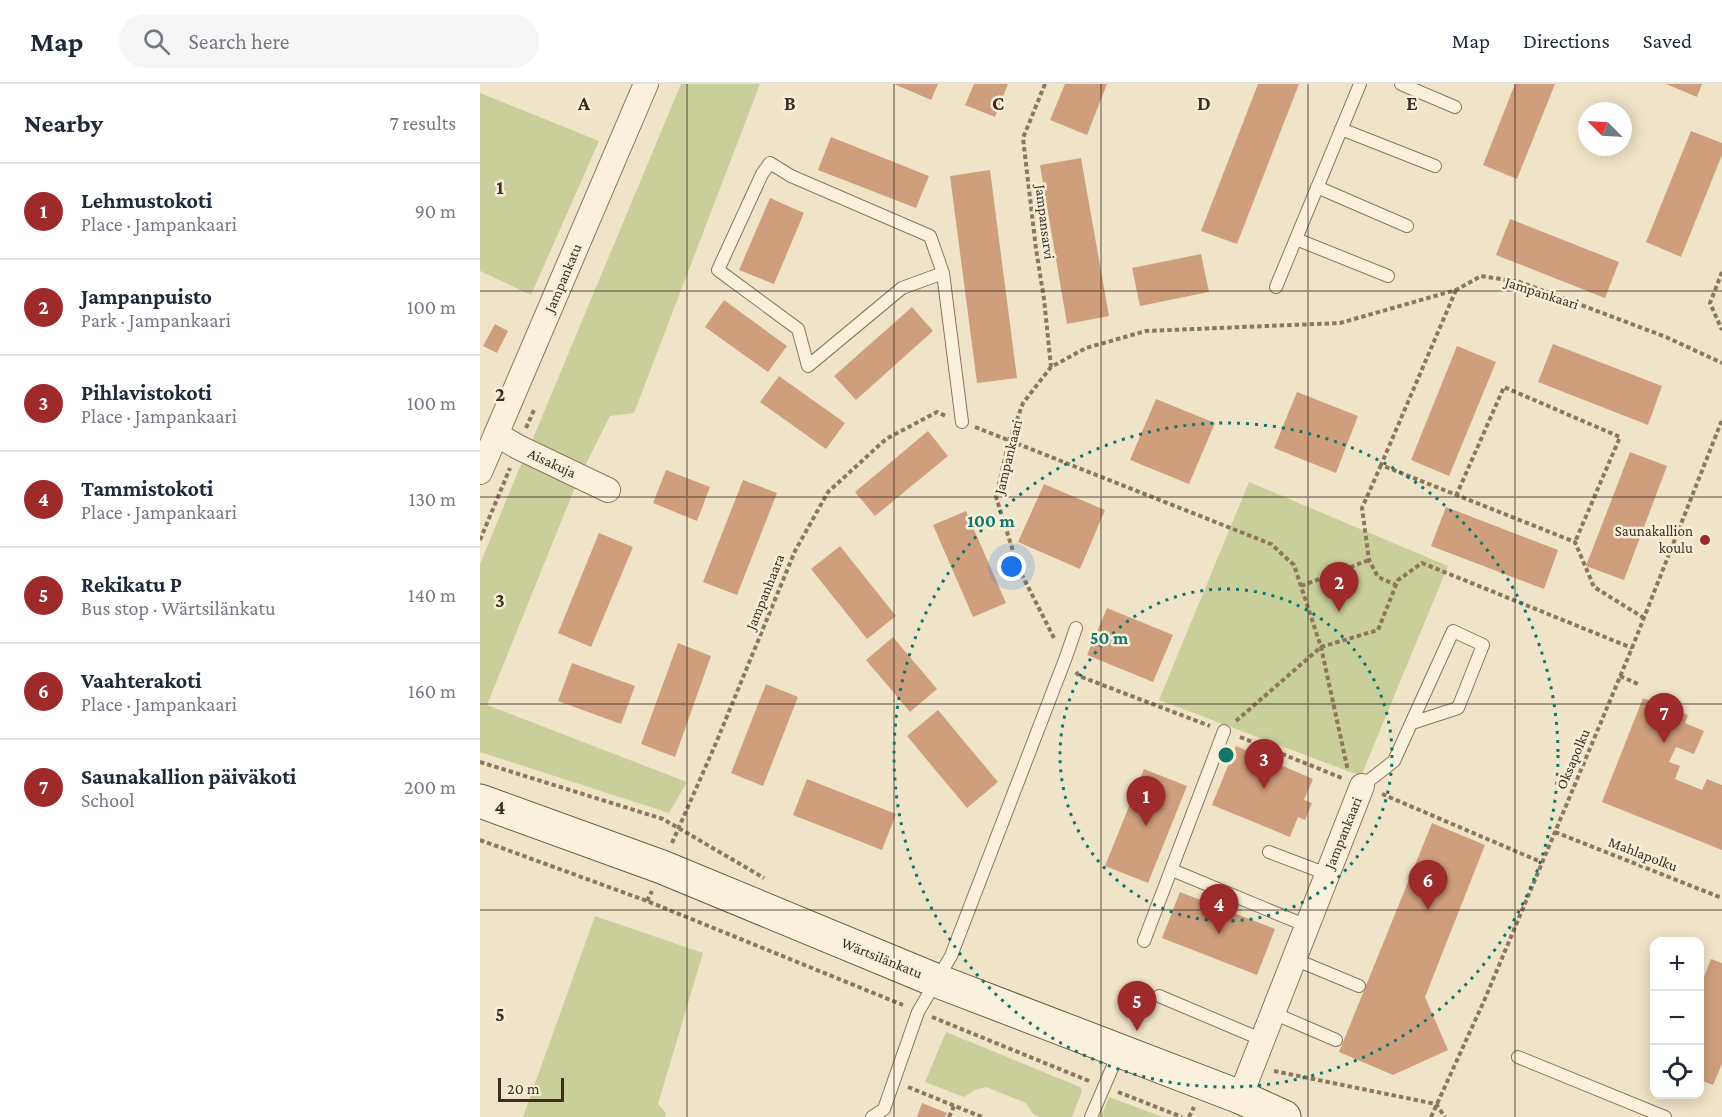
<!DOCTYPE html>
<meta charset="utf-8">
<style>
body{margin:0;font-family:"Crimson Pro",serif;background:#f6f6f7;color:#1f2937}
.controls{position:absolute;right:18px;bottom:18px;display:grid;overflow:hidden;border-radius:12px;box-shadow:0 3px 15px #0003}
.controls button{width:54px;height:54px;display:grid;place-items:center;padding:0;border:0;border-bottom:2px solid #e0e1e3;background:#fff;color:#1f2937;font:30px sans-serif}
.compass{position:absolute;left:1098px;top:18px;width:54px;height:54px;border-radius:50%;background:#fff;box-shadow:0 3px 15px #0003;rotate:294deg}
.scale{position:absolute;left:18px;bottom:15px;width:66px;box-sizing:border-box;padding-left:6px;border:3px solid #3d2e20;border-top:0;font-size:16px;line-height:21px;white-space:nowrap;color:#3d2e20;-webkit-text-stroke:4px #f7eed8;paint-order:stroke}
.you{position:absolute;left:532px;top:483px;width:21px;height:21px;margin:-15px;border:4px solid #fff;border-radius:50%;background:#1a73e8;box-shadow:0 0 0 9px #1a73e833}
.badge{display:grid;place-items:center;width:39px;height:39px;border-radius:50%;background:#9e2a2b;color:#fff;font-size:20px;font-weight:700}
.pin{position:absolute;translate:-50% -50px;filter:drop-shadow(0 2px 3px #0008)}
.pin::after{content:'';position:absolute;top:32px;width:21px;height:18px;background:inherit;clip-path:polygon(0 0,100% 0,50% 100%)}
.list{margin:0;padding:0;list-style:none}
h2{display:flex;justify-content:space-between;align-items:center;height:78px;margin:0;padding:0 24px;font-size:26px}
h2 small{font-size:20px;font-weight:400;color:#747a83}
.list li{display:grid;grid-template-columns:39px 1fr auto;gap:18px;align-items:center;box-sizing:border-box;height:96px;padding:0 24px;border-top:2px solid #e0e1e3}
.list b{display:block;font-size:22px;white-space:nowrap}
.list p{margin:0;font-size:20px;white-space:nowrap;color:#747a83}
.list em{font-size:20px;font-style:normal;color:#747a83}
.icon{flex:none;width:33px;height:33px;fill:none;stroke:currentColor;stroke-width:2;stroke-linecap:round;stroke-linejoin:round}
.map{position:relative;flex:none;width:1242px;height:1033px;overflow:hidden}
header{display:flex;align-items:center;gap:36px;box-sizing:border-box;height:84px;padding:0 30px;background:#fff;border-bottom:2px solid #e0e1e3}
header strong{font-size:28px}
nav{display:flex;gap:33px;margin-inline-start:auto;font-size:21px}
.search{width:420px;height:54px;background:#f6f6f7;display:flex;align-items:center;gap:15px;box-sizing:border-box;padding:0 21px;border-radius:33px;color:#747a83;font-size:22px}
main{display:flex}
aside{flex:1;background:#fff}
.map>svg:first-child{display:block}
.green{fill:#c9cf9b}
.building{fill:#cf9f7d}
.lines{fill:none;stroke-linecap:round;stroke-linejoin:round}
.lane-casing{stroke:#8d765c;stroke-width:14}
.street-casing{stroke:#8d765c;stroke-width:26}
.secondary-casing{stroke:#6f573f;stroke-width:35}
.path{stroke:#8d765c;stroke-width:4;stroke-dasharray:4.5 3;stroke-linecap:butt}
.lane{stroke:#faf1dc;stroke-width:12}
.street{stroke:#faf1dc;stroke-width:24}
.secondary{stroke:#faf1dc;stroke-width:33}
.grid{fill:none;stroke:#3d2e20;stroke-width:1.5;stroke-opacity:0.55}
.ring{fill:none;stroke:#0f766e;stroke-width:3;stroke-dasharray:3 6}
.poi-dot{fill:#9e2a2b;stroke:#f7eed8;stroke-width:2}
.labels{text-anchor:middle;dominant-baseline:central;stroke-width:5;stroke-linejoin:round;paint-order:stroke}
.street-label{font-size:15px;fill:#3d2e20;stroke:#f7eed8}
.poi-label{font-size:15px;fill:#3d2e20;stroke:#f7eed8;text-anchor:end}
.grid-label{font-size:20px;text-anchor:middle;font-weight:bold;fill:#3d2e20;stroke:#f7eed8;stroke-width:5;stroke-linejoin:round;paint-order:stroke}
.centre{fill:#0f766e;stroke:#f7eed8;stroke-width:3}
.ring-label{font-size:18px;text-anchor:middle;font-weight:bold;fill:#0f766e;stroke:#f7eed8;stroke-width:5;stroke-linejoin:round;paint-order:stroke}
</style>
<header>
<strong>Map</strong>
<div class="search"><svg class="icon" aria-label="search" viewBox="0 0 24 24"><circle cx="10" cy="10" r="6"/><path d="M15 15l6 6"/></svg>Search here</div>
<nav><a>Map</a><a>Directions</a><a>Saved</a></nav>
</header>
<main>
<aside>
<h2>Nearby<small>7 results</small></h2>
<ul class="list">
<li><span class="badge">1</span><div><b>Lehmustokoti</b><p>Place · Jampankaari</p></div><em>90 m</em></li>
<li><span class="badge">2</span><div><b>Jampanpuisto</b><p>Park · Jampankaari</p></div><em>100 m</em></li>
<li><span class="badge">3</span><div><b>Pihlavistokoti</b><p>Place · Jampankaari</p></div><em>100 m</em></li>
<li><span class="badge">4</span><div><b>Tammistokoti</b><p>Place · Jampankaari</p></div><em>130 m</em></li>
<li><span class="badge">5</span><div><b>Rekikatu P</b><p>Bus stop · Wärtsilänkatu</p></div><em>140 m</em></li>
<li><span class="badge">6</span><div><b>Vaahterakoti</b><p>Place · Jampankaari</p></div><em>160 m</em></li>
<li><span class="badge">7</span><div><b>Saunakallion päiväkoti</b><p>School</p></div><em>200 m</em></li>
</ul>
</aside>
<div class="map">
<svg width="1242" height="1033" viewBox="0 0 1242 1033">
<rect width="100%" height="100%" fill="#f0e4c8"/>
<path class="green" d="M201,0H280L154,329L130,332L104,384L51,359Z
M0,9L119,57L51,211L0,187Z
M42,378L96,401L7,621L207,698L189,729L0,668V480Z
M769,398L968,482L881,692L679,616Z
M115,832L223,869L178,1020L186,1029L185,1033H43Z
M466,948L600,1003L602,1007L592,1033H560L553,1030L546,1019L506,1003L495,1006L484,1013L445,998Z
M629,1013L683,1033H621Z"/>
<path class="building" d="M414,0H458L451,16Z
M494,0H528L515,33L485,21Z
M585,0H627L607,51L570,36Z
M778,0H819L757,160L721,147Z
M1035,0H1075L1037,95L1003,81Z
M1186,0H1222L1217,13Z
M1211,47L1242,59V71L1201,173L1166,158Z
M351,53L449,92L436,124L338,86Z
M601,74L629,232L587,240L560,81Z
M510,86L537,294L497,299L470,92Z
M290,114L324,129L294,200L259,186Z
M1030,135L1139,178L1125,214L1016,171Z
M721,170L729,208L660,222L652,184Z
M244,216L307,262L288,288L225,243Z
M432,223L453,247L376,316L354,292Z
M15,240L28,247L17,269L3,262Z
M1073,260L1182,302L1168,341L1058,298Z
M977,262L1016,278L969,392L931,376Z
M299,292L365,339L346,365L280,318Z
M817,308L878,332L856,389L794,364Z
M676,315L735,339L709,400L650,376Z
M448,347L468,372L395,432L375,408Z
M1150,368L1187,382L1144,496L1106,482Z
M186,386L230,403L217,437L173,419Z
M263,396L297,409L257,511L223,498Z
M564,400L625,426L600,485L538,458Z
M966,423L1078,466L1064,505L951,462Z
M486,427L526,519L493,533L453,441Z
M119,449L153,463L111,563L78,549Z
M360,462L416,532L387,555L331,485Z
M627,524L693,551L673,598L607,571Z
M413,553L457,605L430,628L386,576Z
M198,559L231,572L195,673L161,660Z
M92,579L155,602L141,640L78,617Z
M286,600L318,613L283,702L251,689Z
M1163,614L1208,631L1205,639L1224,647L1214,670L1196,663L1189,678L1200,682L1195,695L1222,706L1227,695L1242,701V766L1122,718Z
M458,626L518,698L487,724L427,652Z
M756,662L833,695L824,716L832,719L825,736L818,733L810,753L732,721Z
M664,685L707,702L668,799L625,782Z
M327,695L416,730L402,766L313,731Z
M952,739L1005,761L945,913L968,966L913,991L859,968Z
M700,808L795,845L777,891L682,854Z
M1231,875L1242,879V980L1233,1001L1220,996V903Z
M442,1019L467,1029L465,1033H437Z"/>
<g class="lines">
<g class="lane-casing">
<path id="lane" d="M921,0L975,23
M861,45L955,82
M837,103L927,142
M816,155L908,192
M463,189L450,152L311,92L290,79L282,90L238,186L318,245L328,282L422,204L463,189L482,338
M796,203L880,0
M882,702L914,677L973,547L1003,561L978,624L932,639
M789,768L847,790
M692,786L827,842
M664,857L744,647
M814,875L879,902
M679,912L783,956
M793,929L856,956
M1038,973L1185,1033
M392,1033L404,1025L438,928L471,872L586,573L596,544
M611,1033L639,968"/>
</g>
<g class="street-casing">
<path id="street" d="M16,350L38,363L128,406
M0,388L166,0
M760,1013L882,702"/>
</g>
<g class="secondary-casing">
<path id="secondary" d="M0,717L182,783L455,896L760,1013L804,1033"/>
</g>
<path class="path" d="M565,0L543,54L556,165L564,215L571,283
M1242,188L1230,219L1242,246
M976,206L901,381L1095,458L1114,503L1164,534
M495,343L791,460L814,481L841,563L868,687
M46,344L54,326
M901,381L882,424L889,476L898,493L916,501
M976,412L1024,303L1140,353L1095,458
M0,456L30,384
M821,502L889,476
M574,554L538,483L516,413L529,357L543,319L571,283L606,264L666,247L860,239L976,206L1001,192L1040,198L1186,253L1242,279
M596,588L599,592L730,642
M1140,592L1158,600
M756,637L841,563L898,546L918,496L942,479L1152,564
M760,653L862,694
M0,678L183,735L284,794
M902,710L1061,778
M1075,748L1242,814
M0,756L167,817L423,921
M192,759L236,659L315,467L348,408L406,355L457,328L466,332
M167,817L172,807
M452,933L609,997
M794,987L956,1020L965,1033
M428,1003L502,1033
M638,1008L702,1033
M469,1033L474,1022
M709,1033L714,1023
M951,1033L1004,917L1075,748L1152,564L1242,336"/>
<use href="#lane" class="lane"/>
<use href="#street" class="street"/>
<use href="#secondary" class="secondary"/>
</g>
<path class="grid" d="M207,0V1033M414,0V1033M621,0V1033M828,0V1033M1035,0V1033M0,207H1242M0,413H1242M0,620H1242M0,826H1242"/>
<g class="ring">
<circle cx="746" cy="671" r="166"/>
<circle cx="746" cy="671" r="332"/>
</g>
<circle class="poi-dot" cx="1225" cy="456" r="6"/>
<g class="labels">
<g class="street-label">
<text transform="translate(565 138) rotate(83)">Jampansarvi</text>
<text transform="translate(83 194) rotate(-67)">Jampankatu</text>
<text transform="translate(1062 209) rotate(18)">Jampankaari</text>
<text transform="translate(528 373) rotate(-76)">Jampankaari</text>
<text transform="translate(72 379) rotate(25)">Aisakuja</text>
<text transform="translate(285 508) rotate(-68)">Jampanhaara</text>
<text transform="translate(1093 675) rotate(-67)">Oksapolku</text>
<text transform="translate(863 749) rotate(-68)">Jampankaari</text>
<text transform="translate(1163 770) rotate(21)">Mahlapolku</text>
<text transform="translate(402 874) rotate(22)">Wärtsilänkatu</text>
</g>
<g class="poi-label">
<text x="1213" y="447">Saunakallion<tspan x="1213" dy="17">koulu</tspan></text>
</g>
</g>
<g class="grid-label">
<text x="104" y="26">A</text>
<text x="310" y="26">B</text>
<text x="518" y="26">C</text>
<text x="724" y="26">D</text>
<text x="932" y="26">E</text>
<text x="20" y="110">1</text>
<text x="20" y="317">2</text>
<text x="20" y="523">3</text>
<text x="20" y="730">4</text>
<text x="20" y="937">5</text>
</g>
<circle cx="746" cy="671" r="9" class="centre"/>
<g class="ring-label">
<text x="511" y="443">100 m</text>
<text x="629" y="560">50 m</text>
</g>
</svg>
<div class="controls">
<button>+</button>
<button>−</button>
<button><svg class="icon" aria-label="locate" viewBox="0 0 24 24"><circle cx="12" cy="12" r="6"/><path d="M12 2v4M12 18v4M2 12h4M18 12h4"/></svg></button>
</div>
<svg class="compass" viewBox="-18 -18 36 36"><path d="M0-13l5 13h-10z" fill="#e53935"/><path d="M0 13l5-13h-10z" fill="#747a83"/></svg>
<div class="scale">20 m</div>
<div class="you"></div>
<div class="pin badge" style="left:666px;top:742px">1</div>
<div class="pin badge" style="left:859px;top:528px">2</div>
<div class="pin badge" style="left:784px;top:705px">3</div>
<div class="pin badge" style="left:739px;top:850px">4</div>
<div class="pin badge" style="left:657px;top:947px">5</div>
<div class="pin badge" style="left:948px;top:826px">6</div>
<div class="pin badge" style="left:1184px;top:659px">7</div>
</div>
</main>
